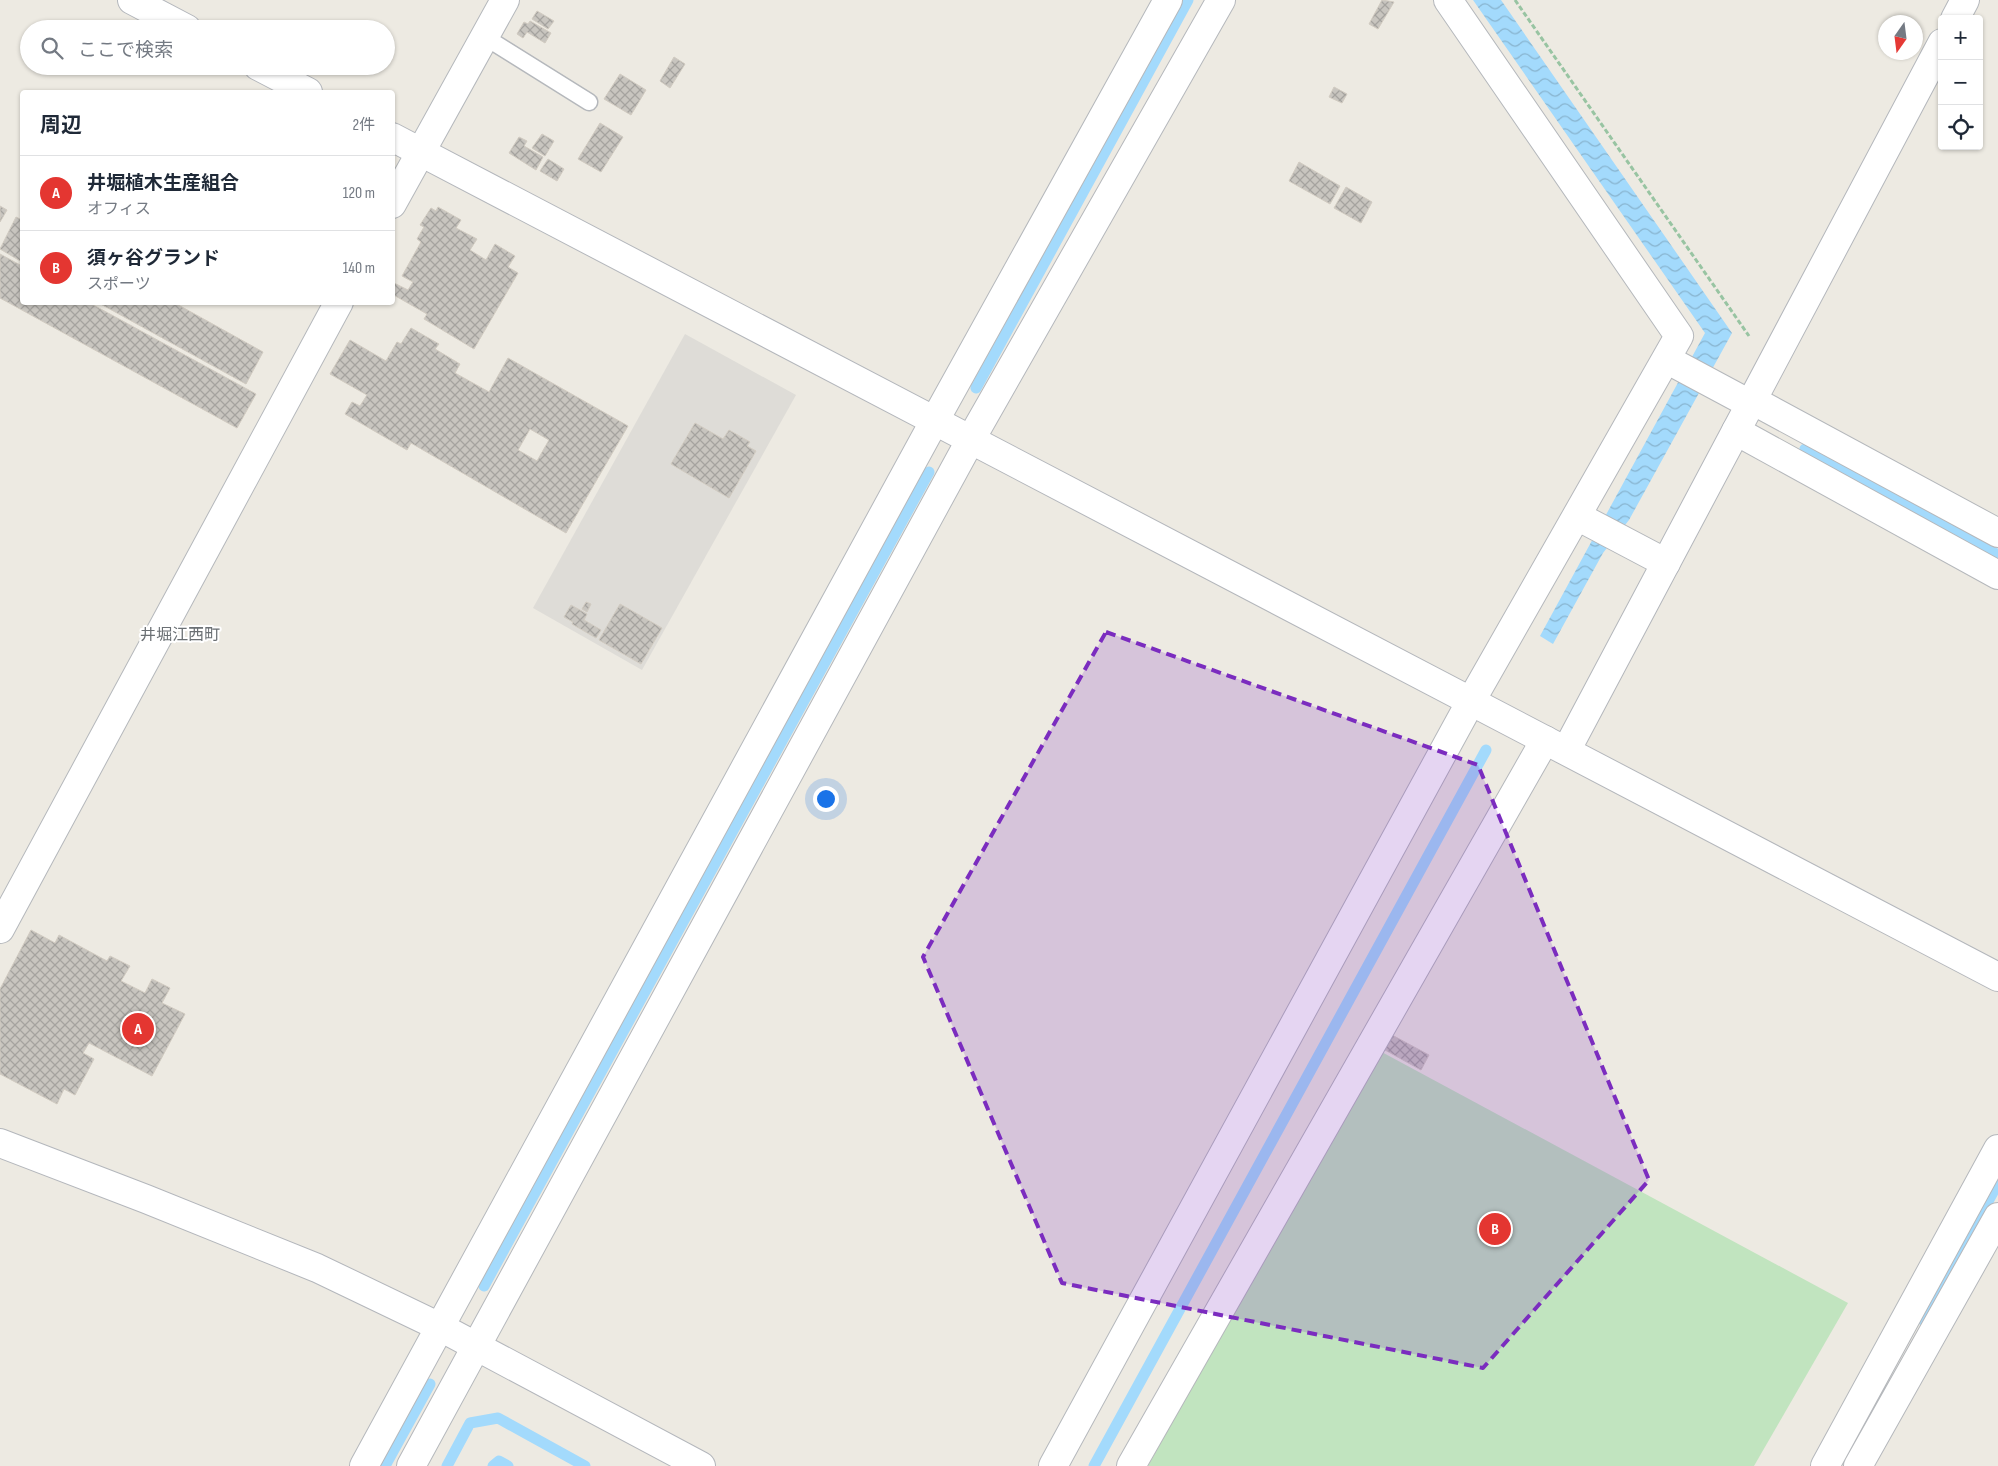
<!DOCTYPE html>
<html lang="ja">
<meta charset="utf-8">
<style>
body{margin:0;font-family:"Sofia Sans Condensed","Noto Sans JP",sans-serif;background:#f6f6f7;color:#1f2937}
.controls{position:absolute;right:15px;top:15px;display:grid;overflow:hidden;border-radius:5px;box-shadow:0 1px 4px #0004}
.controls button{width:45px;height:45px;display:grid;place-items:center;padding:0;border:0;border-bottom:1px solid #e0e1e3;background:#fff;color:#1f2937;font:25px sans-serif}
.compass{position:absolute;left:1878px;top:15px;width:45px;height:45px;border-radius:50%;background:#fff;box-shadow:0 1px 4px #0004;rotate:194deg}
.you{position:absolute;left:825px;top:798px;width:18px;height:18px;margin:-12px;border:4px solid #fff;border-radius:50%;background:#1a73e8;box-shadow:0 0 0 8px #1a73e833}
.badge{display:grid;place-items:center;width:32px;height:32px;border-radius:50%;background:#e43631;color:#fff;font-size:16px;font-weight:700}
.pin{position:absolute;translate:-50% -50%;border:2px solid #fff;box-shadow:0 1px 5px #0006}
.list{margin:0;padding:0;list-style:none}
h2{display:flex;justify-content:space-between;align-items:center;height:65px;margin:0;padding:0 20px;font-size:21px}
h2 small{font-size:16px;font-weight:400;color:#747a83}
.list li{display:grid;grid-template-columns:32px 1fr auto;gap:15px;align-items:center;box-sizing:border-box;height:75px;padding:0 20px;border-top:1px solid #e0e1e3}
.list b{display:block;font-size:19px;white-space:nowrap}
.list p{margin:0;font-size:16px;white-space:nowrap;color:#747a83}
.list em{font-size:16px;font-style:normal;color:#747a83}
.icon{flex:none;width:28px;height:28px;fill:none;stroke:currentColor;stroke-width:2;stroke-linecap:round;stroke-linejoin:round}
.map{position:relative;flex:none;width:1998px;height:1466px;overflow:hidden}
.search{position:absolute;background:#fff;box-shadow:0 1px 4px #0004;left:20px;top:20px;width:375px;height:55px;display:flex;align-items:center;gap:12px;box-sizing:border-box;padding:0 18px;border-radius:28px;color:#747a83;font-size:19px}
.panel{position:absolute;background:#fff;box-shadow:0 1px 4px #0004;left:20px;top:90px;width:375px;height:215px;border-radius:5px}
.map>svg:first-child{display:block}
.industrial{fill:#dedcd7}
.park{fill:#c1e4bf}
.water{fill:url(#water-waves)}
.lines{fill:none;stroke-linecap:round;stroke-linejoin:round}
.stream{stroke:#a3dafc;stroke-width:11}
.building{fill:url(#building-cross-hatch);stroke:#d1cbc1;fill-rule:evenodd}
.lane-casing{stroke:#b5b8bc;stroke-width:19}
.street-casing{stroke:#b5b8bc;stroke-width:30}
.secondary-casing{stroke:#b4b7bc;stroke-width:30}
.path{stroke:#98c4a2;stroke-width:3;stroke-dasharray:5 2.5;stroke-linecap:butt}
.lane{stroke:#fff;stroke-width:16}
.street{stroke:#fff;stroke-width:28}
.secondary{stroke:#fff;stroke-width:28}
.marked{fill:#7b2cbf;fill-opacity:0.2;stroke:#7b2cbf;stroke-width:4;stroke-dasharray:10 6;stroke-linejoin:round}
.labels{text-anchor:middle;dominant-baseline:central;stroke-width:4;stroke-linejoin:round;paint-order:stroke}
.quarter-label{font-size:16px;fill:#6b7074;stroke:#fff}
</style>
<div class="map">
<svg width="1998" height="1466" viewBox="0 0 1998 1466">
<defs>
<pattern id="water-waves" width="16" height="10" patternUnits="userSpaceOnUse" patternTransform="scale(1.25)"><rect width="16" height="10" fill="#a3dafc"/><path d="M0 5q4-4 8 0t8 0" fill="none" stroke="#88b4cf"/></pattern>
<pattern id="building-cross-hatch" width="8" height="8" patternUnits="userSpaceOnUse" patternTransform="scale(1.25)"><rect width="8" height="8" fill="#c8c5bf"/><path d="M0 0l8 8M0 8l8-8" fill="none" stroke="#a5a39f"/></pattern>
</defs>
<rect width="100%" height="100%" fill="#edeae2"/>
<path class="industrial" d="M685,334L796,395L642,670L533,608Z"/>
<path class="park" d="M1378,1050L1848,1303L1754,1466H1148Z"/>
<path class="water" d="M1473,0H1501L1732,333L1629,520L1603,553L1553,644L1540,636L1705,333Z"/>
<g class="lines">
<path class="stream" d="M976,388L1188,0
M1805,449L1998,555
M484,1286L929,472
M1923,1320L1998,1183
M385,1466L430,1384
M447,1466L470,1423L498,1418L585,1466
M493,1466L499,1461L508,1466
M1094,1466L1486,750"/>
</g>
<path class="building" d="M1382,0L1394,2L1378,29L1369,24Z
M537,11L554,21L548,29L532,19Z
M530,21L551,33L545,43L527,32L523,38L517,34L524,22L528,24Z
M674,57L685,64L670,88L660,81Z
M620,74L646,90L631,115L604,99Z
M1334,87L1347,94L1342,103L1329,97Z
M600,123L623,137L601,172L578,159Z
M542,134L554,141L545,156L532,148Z
M519,137L527,141L524,146L543,157L536,170L509,153Z
M548,159L564,169L557,181L540,171Z
M1299,162L1340,186L1330,204L1289,181Z
M1346,187L1372,202L1361,223L1334,208Z
M0,206L7,210L0,222Z
M438,207L461,220L456,228L477,239L470,250L486,260L495,244L515,256L508,267L518,273L474,349L424,319L427,314L392,294V282L408,290L413,282L402,276L421,242L417,239L424,227L420,225L431,208L436,211Z
M16,217L22,220V262L0,249Z
M0,254L22,266V302H88L256,394L237,428L0,298Z
M97,302H173L263,352L246,384Z
M411,328L439,344L435,349L460,364L455,373L489,392L508,358L628,426L566,533L411,443L407,450L345,414L352,402L360,406L367,395L330,374L350,340L386,361L397,342L401,344ZM530,429L549,440L537,461L518,450Z
M695,423L723,439L729,430L750,442L747,446L756,451L729,498L671,464Z
M586,602L591,604L587,612L582,609Z
M620,604L662,628L641,664L599,640Z
M571,605L587,614L584,620L601,630L596,638L572,624L573,622L564,617Z
M31,930L55,943L59,935L107,961L110,956L130,966L121,981L145,993L152,979L170,988L162,1003L185,1014L152,1076L89,1043L83,1053L94,1059L75,1095L64,1089L57,1104L0,1074V989Z
M1392,1035L1429,1055L1421,1070L1385,1050Z"/>
<g class="lines">
<g class="lane-casing">
<path id="lane" d="M485,37L589,102"/>
</g>
<g class="street-casing">
<path id="street" d="M392,204L505,0
M1666,359L1750,404
M1752,400L1998,533
M1736,431L1998,575
M1577,516L1666,563
M0,929L339,302
M364,1466L935,420L1168,0
M411,1466L971,439L1221,0
M1053,1466L1471,701L1679,336L1448,0
M1131,1466L1545,740
M1825,1466L1998,1149
M1858,1466L1998,1217"/>
</g>
<g class="secondary-casing">
<path id="secondary" d="M132,0L187,29
M1955,19L1965,0
M258,66L308,92
M392,137L1998,977
M1566,751L1942,43
M0,1143L146,1199L317,1268L440,1327L701,1466"/>
</g>
<path class="path" d="M1515,0L1749,336"/>
<use href="#lane" class="lane"/>
<use href="#street" class="street"/>
<use href="#secondary" class="secondary"/>
</g>
<path class="marked" d="M1106,632L1478,765L1649,1180L1483,1368L1062,1283L923,957Z"/>
<g class="labels">
<g class="quarter-label">
<text x="180" y="635">井堀江西町</text>
</g>
</g>
</svg>
<div class="controls">
<button>+</button>
<button>−</button>
<button><svg class="icon" aria-label="locate" viewBox="0 0 24 24"><circle cx="12" cy="12" r="6"/><path d="M12 2v4M12 18v4M2 12h4M18 12h4"/></svg></button>
</div>
<svg class="compass" viewBox="-18 -18 36 36"><path d="M0-13l5 13h-10z" fill="#e53935"/><path d="M0 13l5-13h-10z" fill="#747a83"/></svg>
<div class="you"></div>
<div class="pin badge" style="left:138px;top:1029px">A</div>
<div class="pin badge" style="left:1495px;top:1229px">B</div>
<div class="search"><svg class="icon" aria-label="search" viewBox="0 0 24 24"><circle cx="10" cy="10" r="6"/><path d="M15 15l6 6"/></svg>ここで検索</div>
<section class="panel">
<h2>周辺<small>2件</small></h2>
<ul class="list">
<li><span class="badge">A</span><div><b>井堀植木生産組合</b><p>オフィス</p></div><em>120 m</em></li>
<li><span class="badge">B</span><div><b>須ヶ谷グランド</b><p>スポーツ</p></div><em>140 m</em></li>
</ul>
</section>
</div>
